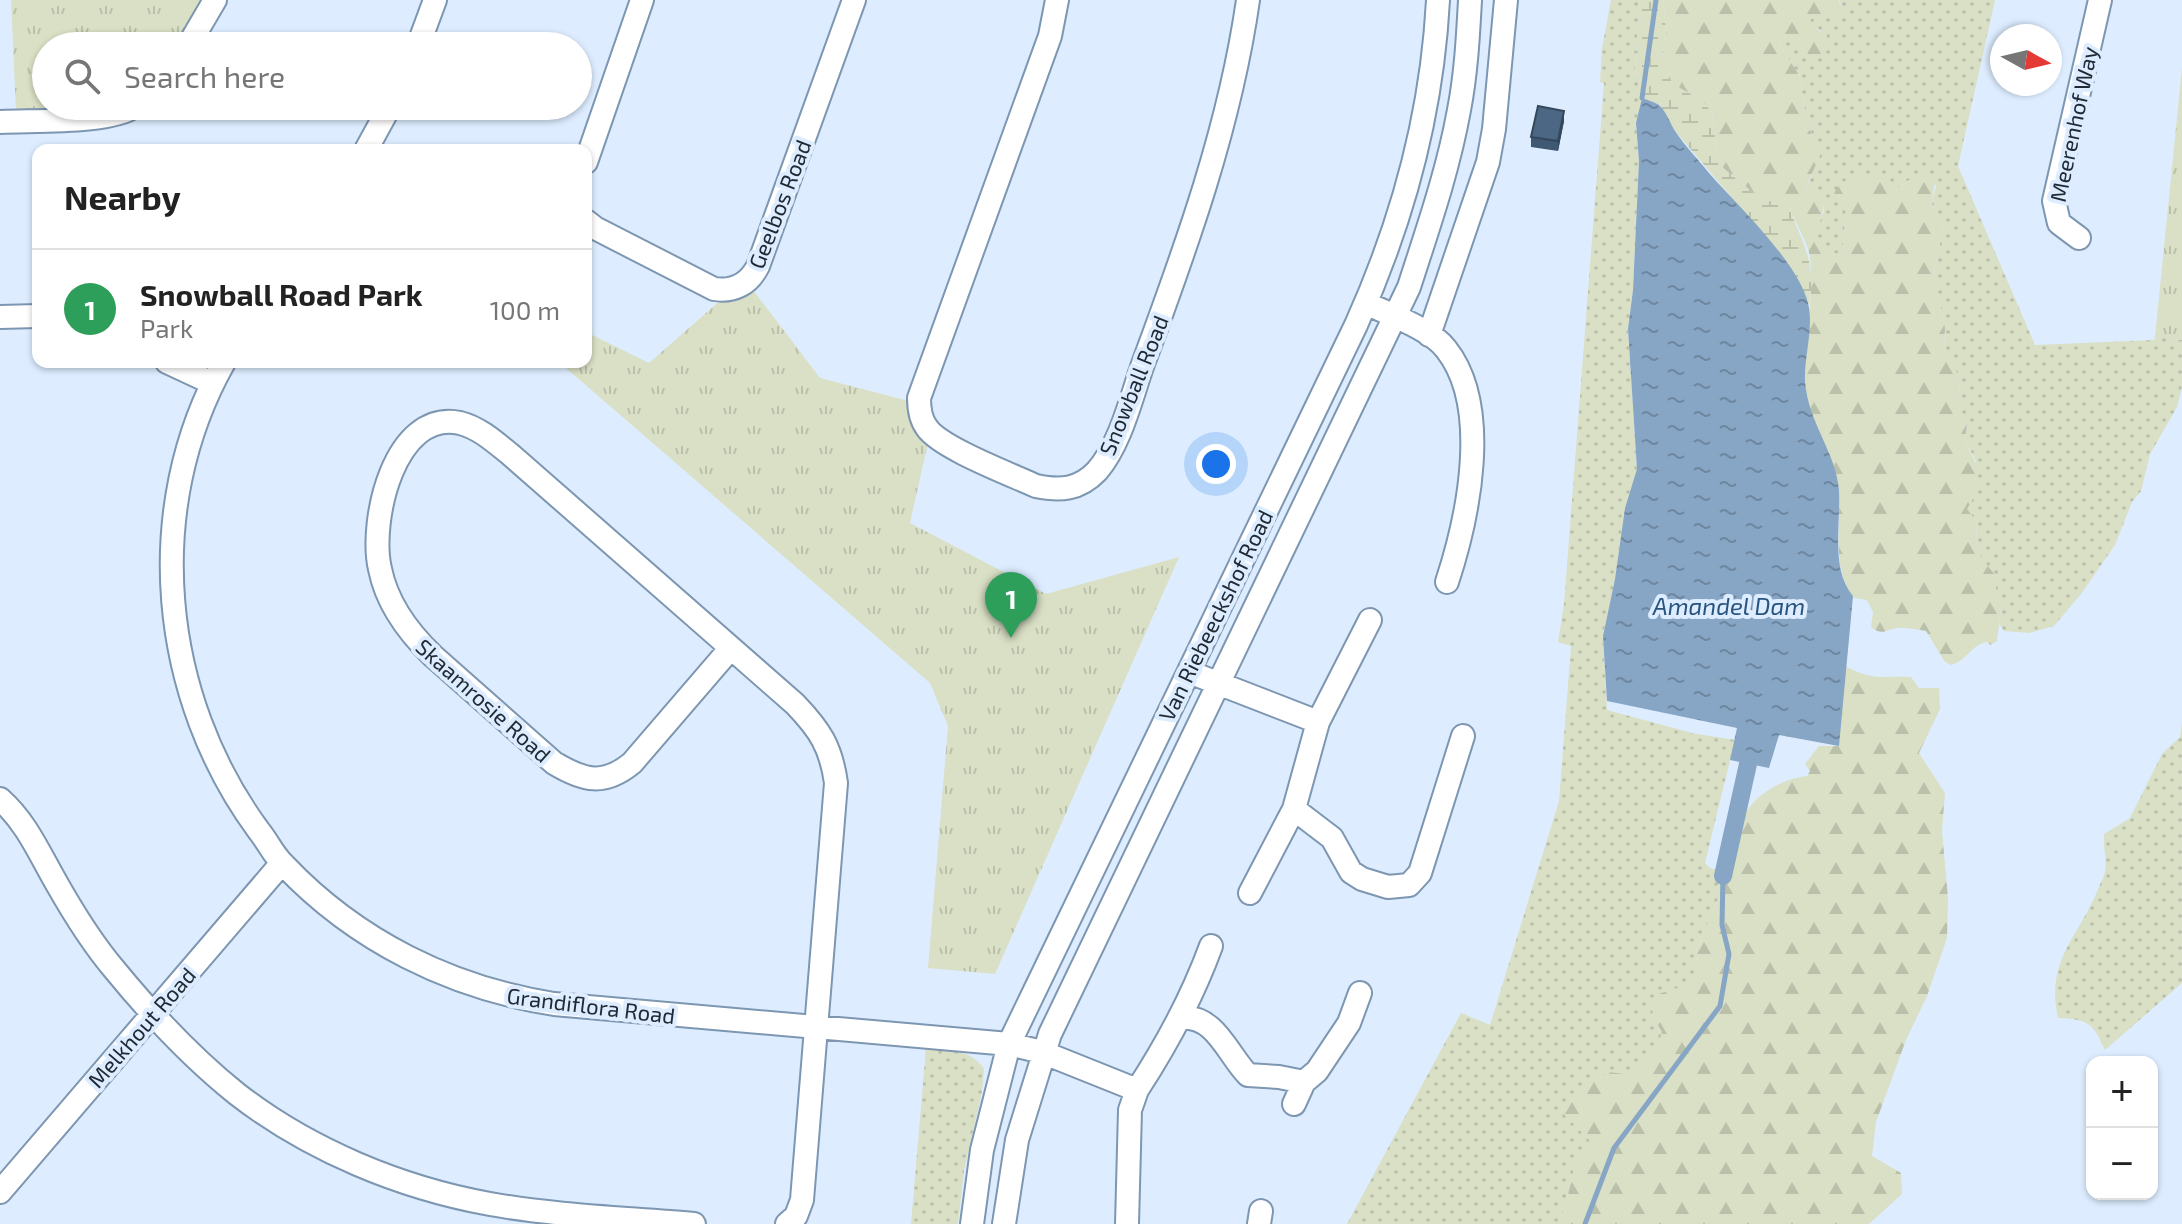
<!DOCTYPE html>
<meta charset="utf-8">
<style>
body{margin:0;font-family:"Exo 2",sans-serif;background:#f6f6f6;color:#222}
.controls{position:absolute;right:24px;bottom:24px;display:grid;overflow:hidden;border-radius:16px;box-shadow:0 2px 6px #0004}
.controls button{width:72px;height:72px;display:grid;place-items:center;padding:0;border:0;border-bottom:2px solid #e0e0e0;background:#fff;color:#222;font:40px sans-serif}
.compass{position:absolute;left:1990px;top:24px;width:72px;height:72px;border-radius:50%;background:#fff;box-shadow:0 2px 6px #0004;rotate:98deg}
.you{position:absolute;left:1216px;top:464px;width:28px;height:28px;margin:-20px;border:6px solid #fff;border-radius:50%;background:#1a73e8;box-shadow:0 0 0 12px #1a73e833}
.badge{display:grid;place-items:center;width:52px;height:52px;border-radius:50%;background:#ea580c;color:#fff;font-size:26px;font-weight:700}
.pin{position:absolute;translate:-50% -66px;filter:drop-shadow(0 2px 4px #0008)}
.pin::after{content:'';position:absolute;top:42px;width:28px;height:24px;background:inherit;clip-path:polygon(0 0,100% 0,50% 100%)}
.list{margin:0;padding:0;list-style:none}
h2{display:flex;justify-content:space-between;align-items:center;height:104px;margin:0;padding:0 32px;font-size:34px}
h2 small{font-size:26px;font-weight:400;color:#767676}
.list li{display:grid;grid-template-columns:52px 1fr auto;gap:24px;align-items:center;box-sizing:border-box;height:120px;padding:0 32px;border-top:2px solid #e0e0e0}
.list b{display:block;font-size:30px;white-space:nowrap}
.list p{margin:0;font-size:26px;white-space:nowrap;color:#767676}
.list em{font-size:26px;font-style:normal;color:#767676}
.icon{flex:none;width:44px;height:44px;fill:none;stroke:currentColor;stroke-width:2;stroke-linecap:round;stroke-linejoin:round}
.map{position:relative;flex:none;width:2182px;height:1224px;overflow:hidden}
.search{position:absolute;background:#fff;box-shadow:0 2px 6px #0004;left:32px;top:32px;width:560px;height:88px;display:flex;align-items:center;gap:20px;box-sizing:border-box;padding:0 28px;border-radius:44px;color:#767676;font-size:30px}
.panel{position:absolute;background:#fff;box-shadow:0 2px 6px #0004;left:32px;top:144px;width:560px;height:224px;border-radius:16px}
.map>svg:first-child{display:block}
.grass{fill:url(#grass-dots)}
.forest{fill:url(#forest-firs)}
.wetland{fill:url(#wetland-marsh)}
.park{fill:url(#park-tufts)}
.water{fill:url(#water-ripples)}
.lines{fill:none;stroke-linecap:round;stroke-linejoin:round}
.stream{stroke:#87a5c4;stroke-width:5}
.canal{stroke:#87a5c4;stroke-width:18}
.minor-casing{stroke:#7d96b1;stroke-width:26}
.minor{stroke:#fff;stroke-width:22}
.wall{fill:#405972}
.shaded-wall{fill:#34485c}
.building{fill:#4b6784;stroke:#34485c;stroke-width:2}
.labels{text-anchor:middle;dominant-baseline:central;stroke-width:8;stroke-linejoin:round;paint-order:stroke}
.street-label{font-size:22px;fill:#202a35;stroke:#ddedff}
.water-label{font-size:24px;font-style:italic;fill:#28547f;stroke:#ddedff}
</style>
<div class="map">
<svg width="2182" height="1224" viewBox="0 0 2182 1224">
<defs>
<pattern id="grass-dots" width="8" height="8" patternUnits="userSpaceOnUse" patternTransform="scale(2)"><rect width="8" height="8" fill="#d9e0c5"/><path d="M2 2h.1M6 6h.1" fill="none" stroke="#bac0aa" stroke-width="1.8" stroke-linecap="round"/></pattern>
<pattern id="forest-firs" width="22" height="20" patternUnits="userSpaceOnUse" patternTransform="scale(2)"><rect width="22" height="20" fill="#d9e0c5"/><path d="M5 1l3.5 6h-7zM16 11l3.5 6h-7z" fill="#bac0aa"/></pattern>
<pattern id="wetland-marsh" width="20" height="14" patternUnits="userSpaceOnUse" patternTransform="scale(2)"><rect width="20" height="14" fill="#d9e0c5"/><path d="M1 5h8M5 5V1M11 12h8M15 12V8" fill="none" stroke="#bac0aa"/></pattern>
<pattern id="park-tufts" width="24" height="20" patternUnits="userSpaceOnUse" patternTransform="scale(2)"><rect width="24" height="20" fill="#d9e0c5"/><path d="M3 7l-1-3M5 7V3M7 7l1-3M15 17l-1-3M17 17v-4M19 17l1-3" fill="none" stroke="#bac0aa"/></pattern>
<pattern id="water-ripples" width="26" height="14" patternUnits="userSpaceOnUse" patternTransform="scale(2)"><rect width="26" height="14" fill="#87a5c4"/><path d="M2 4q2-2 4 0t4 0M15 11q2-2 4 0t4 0" fill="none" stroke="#6e87a0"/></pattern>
</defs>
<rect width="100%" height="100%" fill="#ddedff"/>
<path class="grass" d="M1611,0H1640L1635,70L1642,98L1636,123L1639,161L1633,290L1628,329L1637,469L1625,508L1615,579L1603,636L1607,710L1692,733L1735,740L1705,863L1710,868L1722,871L1719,897L1696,950L1699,967L1681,987L1656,1051L1633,1076L1592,1143L1575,1165L1565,1207L1558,1224H1347L1461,1013L1490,1025L1559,801L1571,646L1558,642L1564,604L1604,83L1600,82L1602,48Z
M1839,0H1995L1958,166L2035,345L2154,340L2155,337L2182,340V387L2177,407L2150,454L2141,491L2132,502L2115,545L2081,594L2054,626L2029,633L2004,631L1999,624L2001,608L1996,594V576L1982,559L1976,542L1977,523L1966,509L1977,490L1976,461L1965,441L1967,423L1957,403C1963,381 1957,368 1944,350L1945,328L1934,273L1943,228L1932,204L1936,185L1909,180L1897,189L1894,188L1889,179L1846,209L1843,249L1840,255L1834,253L1814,236L1824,211L1823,193L1808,190L1806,187C1816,171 1820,145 1809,129L1811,122L1805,111L1799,75L1779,44L1782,37L1822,31L1811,26L1810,19L1817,15L1830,18L1841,3Z
M2182,723V983L2105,1050C2093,1023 2088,1019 2058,1018C2045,960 2079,937 2098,889C2100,884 2104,877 2105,872C2107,860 2103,847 2104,834L2130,818L2162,754L2180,737Z
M926,1048C947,1051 972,1049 984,1069L982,1092L964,1171L958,1224H911Z"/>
<path class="forest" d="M1663,0H1839L1841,11C1834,20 1827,18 1817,16L1810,20L1812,26L1827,36L1829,49L1820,55H1809L1789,36L1782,37L1779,44L1799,75L1805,111L1811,122L1809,129L1821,153L1806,187L1808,190L1823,193C1826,209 1820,221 1815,236L1834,253L1840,255L1843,249L1846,209L1833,197C1841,172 1865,177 1886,177L1889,178L1894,188L1897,189C1908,181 1922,169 1935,178L1932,204L1943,228L1934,273L1945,328L1944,350C1957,368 1963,381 1957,403L1967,423L1965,441L1978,468V490L1967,509L1977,522L1976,542L1982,559L1996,576V594L2001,608L1997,641L1991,645L1986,642C1972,645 1966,661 1951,665L1945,662L1926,631C1917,630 1906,627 1897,628C1885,630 1882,636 1871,627L1873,612L1867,600L1854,598C1831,569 1841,525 1839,491C1837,461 1817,438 1809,411C1797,363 1816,306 1810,258C1809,245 1795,222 1789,207L1763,201L1723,168L1717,154L1712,112L1702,101L1672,84L1662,57L1666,30Z
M1845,666C1873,681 1881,676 1911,677L1919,688H1939L1940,709L1919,753L1945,793L1942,831L1948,898L1947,938L1927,996L1906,1040L1876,1122L1872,1156L1901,1173L1902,1194L1869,1224H1558L1565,1207L1575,1165L1592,1143L1558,1108L1579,1089L1608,1072L1633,1075L1656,1051L1662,1032L1652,1015L1655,995L1680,987L1699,967L1696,950L1719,897L1723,865L1729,863L1732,857C1735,845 1737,831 1742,820C1752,795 1782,779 1807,776L1810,771L1805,764L1819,746H1838Z"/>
<path class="wetland" d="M1640,0H1663L1666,30L1662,57L1672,83L1702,101L1712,112L1717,154L1723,168L1763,201L1785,202L1789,207C1803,245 1817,262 1809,305L1795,274L1774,247L1675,131L1660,105L1642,98L1635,70Z"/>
<path class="park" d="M11,0H203L176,46H46V106H114L16,112Z
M2182,68V340L2155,337Z
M753,290L820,378L909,401L928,443L910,523L1046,594L1179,557L995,974L928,968L948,726L930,683L559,362H586V332L649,363L722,299Z"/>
<path class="water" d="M1642,98C1647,100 1655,102 1659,105C1666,111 1670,123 1675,131C1685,146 1698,159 1709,173C1738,206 1798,262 1808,303C1814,328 1804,356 1805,381C1808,423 1836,452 1839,490C1841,523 1830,569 1853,596L1839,746L1779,735L1769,768L1730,760L1737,728L1607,701L1603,636L1615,579L1625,508L1637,469L1628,329L1633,290L1639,161L1636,123Z"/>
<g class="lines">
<path class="stream" d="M1642,98L1656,0
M1585,1224L1614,1148L1720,1006L1729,954L1722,925L1723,876"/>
<path class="canal" d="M1723,876L1748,764"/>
<g class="minor-casing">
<path id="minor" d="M1057,0L1050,36L919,398C919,408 920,419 927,428C941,448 1010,474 1036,486C1060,491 1079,490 1097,471C1121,443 1131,398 1143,364C1187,245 1230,126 1248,0
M188,46L215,0
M418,46L435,0
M0,122C33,120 110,124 135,106
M366,150L390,106
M586,162L642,0
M586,221L595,228L714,289C734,292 749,284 758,266L854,0
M2079,238L2059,223L2054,201L2100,0
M1366,303C1388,314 1431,329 1446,349C1492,407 1468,518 1447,582
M0,317L38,316
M1429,335L1488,162L1494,129L1506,0
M167,362L212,383
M224,362C141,509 160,697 259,831C268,842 274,856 284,865C356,941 451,988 554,1004L1009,1044L1042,1052L1137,1090L1130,1110L1127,1224
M730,649L632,763C604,786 584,781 554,763L433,656C408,632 387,604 380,569C369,522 394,409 460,423C480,428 496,443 511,455L795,704C820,730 831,747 836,783L802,1200L796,1216L787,1224
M1189,672L1318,722
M0,799C27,823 39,853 57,884C74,914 92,943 114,969C150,1013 192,1058 237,1094C309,1150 401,1188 490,1204C557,1216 626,1218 694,1224
M1294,809L1332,838L1351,872L1362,879L1388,887L1409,885L1420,873L1463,736
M1250,893L1294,809L1318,722L1370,620
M1181,1018C1215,1014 1228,1055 1248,1075L1279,1077L1304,1082
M1137,1090C1167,1044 1192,998 1211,946
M1294,1104L1304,1082L1317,1071L1349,1023L1360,993
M0,1192L282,863
M972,1224L982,1150L1009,1044L1356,325C1403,221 1432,115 1438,0
M1004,1224L1017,1140L1050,1034L1409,287C1428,228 1448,171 1459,110C1466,74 1468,37 1470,0
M1259,1224L1261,1211"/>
</g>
<use href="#minor" class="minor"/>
</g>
<path class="wall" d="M1564,121L1558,151L1531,147V137Z"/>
<path class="shaded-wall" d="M1564,111V121L1558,151V141Z"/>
<path class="building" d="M1538,106L1564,111L1558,141L1531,137Z"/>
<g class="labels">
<g class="street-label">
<text transform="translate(2073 124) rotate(-78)">Meerenhof Way</text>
<text transform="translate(779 204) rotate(-69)">Geelbos Road</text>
<text transform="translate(1133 385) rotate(-68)">Snowball Road</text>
<text transform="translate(1215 615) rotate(-64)">Van Riebeeckshof Road</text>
<text transform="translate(484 700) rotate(42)">Skaamrosie Road</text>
<text transform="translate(591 1005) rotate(7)">Grandiflora Road</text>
<text transform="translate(141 1027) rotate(-49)">Melkhout Road</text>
</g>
<g class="water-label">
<text x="1729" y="605">Amandel Dam</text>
</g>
</g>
</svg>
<div class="controls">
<button>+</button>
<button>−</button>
</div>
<svg class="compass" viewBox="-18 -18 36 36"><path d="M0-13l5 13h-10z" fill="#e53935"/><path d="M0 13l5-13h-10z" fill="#767676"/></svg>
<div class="you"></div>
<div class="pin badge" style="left:1011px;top:638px;background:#2e9e5b">1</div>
<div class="search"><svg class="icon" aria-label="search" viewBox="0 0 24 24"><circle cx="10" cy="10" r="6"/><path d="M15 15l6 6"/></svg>Search here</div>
<section class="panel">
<h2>Nearby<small></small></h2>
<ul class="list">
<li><span class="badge" style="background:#2e9e5b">1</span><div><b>Snowball Road Park</b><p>Park</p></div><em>100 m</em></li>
</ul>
</section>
</div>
